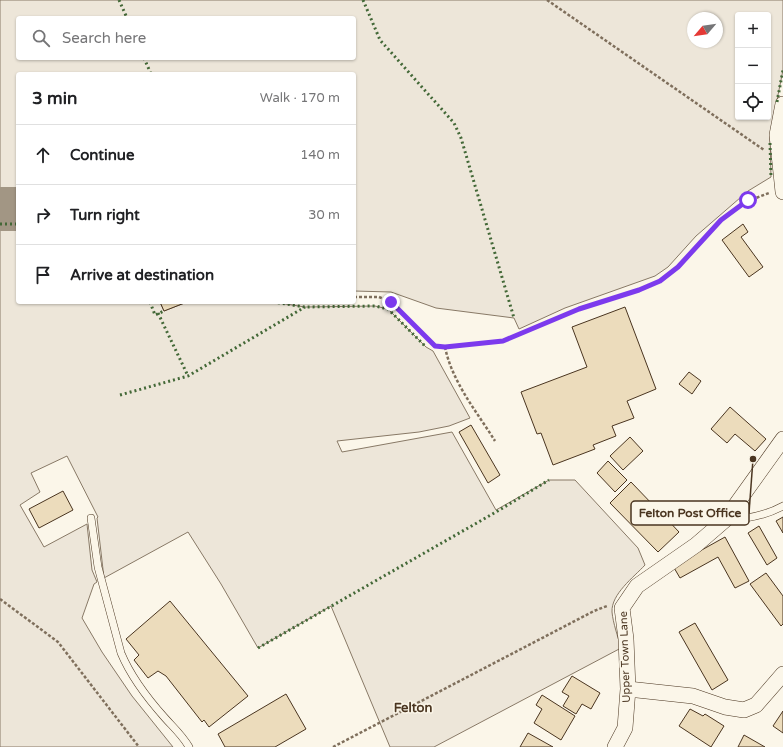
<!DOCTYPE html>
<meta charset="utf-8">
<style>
body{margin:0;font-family:"Varela Round",sans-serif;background:#f2f2f2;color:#202124}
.controls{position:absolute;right:12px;top:12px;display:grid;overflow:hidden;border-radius:4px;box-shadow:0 1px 3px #0004}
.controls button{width:36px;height:36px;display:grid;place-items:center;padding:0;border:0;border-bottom:1px solid #e0e0e0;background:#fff;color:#202124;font:20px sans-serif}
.compass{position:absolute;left:687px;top:12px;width:36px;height:36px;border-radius:50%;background:#fff;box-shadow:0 1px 3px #0004;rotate:241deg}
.stop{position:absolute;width:12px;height:12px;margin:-9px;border:3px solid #7c3aed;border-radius:50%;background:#fff}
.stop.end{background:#7c3aed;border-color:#fff;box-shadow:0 1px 4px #0008}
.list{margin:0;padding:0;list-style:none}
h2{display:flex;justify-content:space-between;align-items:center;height:52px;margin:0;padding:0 16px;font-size:17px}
h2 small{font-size:13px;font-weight:400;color:#757577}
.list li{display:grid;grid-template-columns:26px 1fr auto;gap:12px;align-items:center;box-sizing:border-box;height:60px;padding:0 16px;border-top:1px solid #e0e0e0}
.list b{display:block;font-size:15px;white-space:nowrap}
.list em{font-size:13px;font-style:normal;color:#757577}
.icon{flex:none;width:22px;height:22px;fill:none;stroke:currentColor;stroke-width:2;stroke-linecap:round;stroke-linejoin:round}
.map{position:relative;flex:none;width:783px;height:747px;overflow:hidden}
.search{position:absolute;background:#fff;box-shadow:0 1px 3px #0004;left:16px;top:16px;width:340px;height:44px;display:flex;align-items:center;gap:10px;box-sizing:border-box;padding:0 14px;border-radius:4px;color:#757577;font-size:15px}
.panel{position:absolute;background:#fff;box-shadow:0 1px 3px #0004;left:16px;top:72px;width:340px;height:232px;border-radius:4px}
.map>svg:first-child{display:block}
.green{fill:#ede6d9;stroke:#887966;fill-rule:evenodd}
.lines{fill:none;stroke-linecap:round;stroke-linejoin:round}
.taxiway{stroke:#a29684;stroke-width:44}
.building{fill:#ecdcbc;stroke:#4a3520}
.lane-casing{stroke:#4a3520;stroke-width:8}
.street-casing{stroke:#4a3520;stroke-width:16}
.path{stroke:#7f6f5c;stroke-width:2.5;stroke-dasharray:3 2;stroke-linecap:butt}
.lane{stroke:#fbf6e9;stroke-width:7}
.street{stroke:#fbf6e9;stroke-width:15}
.hedge{stroke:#436837;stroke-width:3;stroke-dasharray:2 3;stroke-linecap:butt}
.route{stroke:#7c3aed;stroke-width:5}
.labels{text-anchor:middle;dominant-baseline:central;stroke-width:3;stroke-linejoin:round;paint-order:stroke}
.street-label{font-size:11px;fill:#4a3520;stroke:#fbf6e9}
.quarter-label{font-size:13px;font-weight:bold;fill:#4a3520;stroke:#fbf6e9}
.leader{fill:none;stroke:#4a3520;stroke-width:1.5}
.callout-dot{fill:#4a3520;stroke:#fbf6e9;stroke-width:1.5}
.callout{fill:#fbf6e9;stroke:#4a3520;stroke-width:1.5}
.callout-label{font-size:12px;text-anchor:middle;font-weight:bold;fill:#4a3520}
</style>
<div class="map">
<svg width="783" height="747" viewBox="0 0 783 747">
<rect width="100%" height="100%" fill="#fbf6e9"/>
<path class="green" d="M0,0H783V70L770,135L771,177L748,191L696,236L668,267L655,276L565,308L519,329L514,318L436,308L391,292L354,291V74H18V200L0,199ZM738,15H768V117H738ZM18,18H354V58H18ZM693,18H717V42H693Z
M0,218L18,219V302H160L164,311L187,302H273L305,307L375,306L388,309L426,347L433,351L470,418L449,426L419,432L337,441L342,452L452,432L496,510L549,480H575L638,548L645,565C634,577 611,594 612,612C613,623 618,637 621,648L434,747H390L331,606L258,648L221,584L188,532L104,578L97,518L98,517L67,456L31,473L40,492L20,505L44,547L87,524L92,570L97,582L94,584L82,618L102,652L132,696L173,747H0Z"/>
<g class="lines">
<path class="taxiway" d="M0,209H18"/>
</g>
<path class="building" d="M743,224L748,232L741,237L763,267L749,277L722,240Z
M160,302H187L164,311Z
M625,307L656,389L627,401L634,418L612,426L616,436L593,445L595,449L553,465L541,433L537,434L521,392L587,367L572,327Z
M689,372L701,381L692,394L679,384Z
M730,407L766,439L755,451L735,434L727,443L711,429Z
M471,425L500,475L488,483L459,432Z
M630,437L643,451L623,470L610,456Z
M608,461L627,480L615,492L597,473Z
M631,482L655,507L657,506L665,514L663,515L679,532L658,552L610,503Z
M63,491L73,510L39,528L29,509Z
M783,517V533L776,521Z
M759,526L777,558L767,565L748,533Z
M725,537L749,581L735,588L718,557L680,578L673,566Z
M766,573L783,596V624L781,626L750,584Z
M170,601L248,696L209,727L204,720L202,722L166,676L158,671L148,678L134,660L139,655L126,639Z
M695,623L728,680L712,690L679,632Z
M572,676L600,693L591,709L582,704L576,714L563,706L569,696L562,692Z
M286,694L306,729L275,747H225L218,734Z
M542,695L575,716L561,740L534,723L542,709L536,705Z
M690,709L703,716L705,714L724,726L711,747L679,726Z
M783,711V733L773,726Z
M528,733L553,747H520Z
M744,735L765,747H738Z"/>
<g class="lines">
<g class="lane-casing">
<path id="lane" d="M91,518L98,567L121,653C131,677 148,699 165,718C173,727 183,736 189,747
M726,520C746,519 765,516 783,506"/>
</g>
<g class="street-casing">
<path id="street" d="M783,104L777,135L783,192
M628,689L693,696L725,707L744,710L756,705L783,674
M615,747L625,728L628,689L626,639L622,608L637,586L696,545L725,520L783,439"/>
</g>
<path class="path" d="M547,0L764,150
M354,297H379L391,302L435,345L445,347L503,341L579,309L639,290L660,281L678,267L721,220L748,201L769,193
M445,347C452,382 477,412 495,441
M0,599L58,642L139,747
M333,747L594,611L607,606"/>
<use href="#lane" class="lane"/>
<use href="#street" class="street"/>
<path class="hedge" d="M119,0L127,18
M363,0L380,40L454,123L461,138L514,318
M144,58L151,74
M777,102L783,70
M770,143L771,177
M0,224H18
M150,302L155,315L164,311
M273,302L305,307L375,306L388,309L426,347
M158,313L188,376
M120,395L188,376L305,307
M258,648L496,512L549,480"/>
</g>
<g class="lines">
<path class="route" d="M391,302L435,346L445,347L503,341L579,309L639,290L660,281L678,267L721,220L748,200"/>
</g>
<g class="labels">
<g class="street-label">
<text transform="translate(625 657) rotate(-92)">Upper Town Lane</text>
</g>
<g class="quarter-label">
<text x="413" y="708">Felton</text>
</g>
</g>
<path class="leader" d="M753 459L749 513"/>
<circle class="callout-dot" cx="753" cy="459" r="4"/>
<rect class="callout" x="631" y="501" width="118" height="24" rx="4"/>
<g class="callout-label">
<text x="690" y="517">Felton Post Office</text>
</g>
</svg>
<div class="controls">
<button>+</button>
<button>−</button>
<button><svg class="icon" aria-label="locate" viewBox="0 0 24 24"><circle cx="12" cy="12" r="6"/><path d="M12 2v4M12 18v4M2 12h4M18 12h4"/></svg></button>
</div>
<svg class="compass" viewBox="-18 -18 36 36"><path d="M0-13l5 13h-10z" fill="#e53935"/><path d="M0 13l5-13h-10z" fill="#757577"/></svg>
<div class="stop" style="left:748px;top:200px"></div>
<div class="stop end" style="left:391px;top:302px"></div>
<div class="search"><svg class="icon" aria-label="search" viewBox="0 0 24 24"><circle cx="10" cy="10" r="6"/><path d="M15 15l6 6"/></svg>Search here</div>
<section class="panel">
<h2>3 min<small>Walk · 170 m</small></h2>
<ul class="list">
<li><svg class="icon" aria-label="ahead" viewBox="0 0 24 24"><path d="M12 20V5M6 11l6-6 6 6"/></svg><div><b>Continue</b></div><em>140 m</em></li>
<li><svg class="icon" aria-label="right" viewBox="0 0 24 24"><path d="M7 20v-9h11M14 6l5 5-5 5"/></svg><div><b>Turn right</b></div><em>30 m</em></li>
<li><svg class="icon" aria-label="arrive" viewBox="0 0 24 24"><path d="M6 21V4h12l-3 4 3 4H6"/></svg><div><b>Arrive at destination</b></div></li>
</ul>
</section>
</div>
